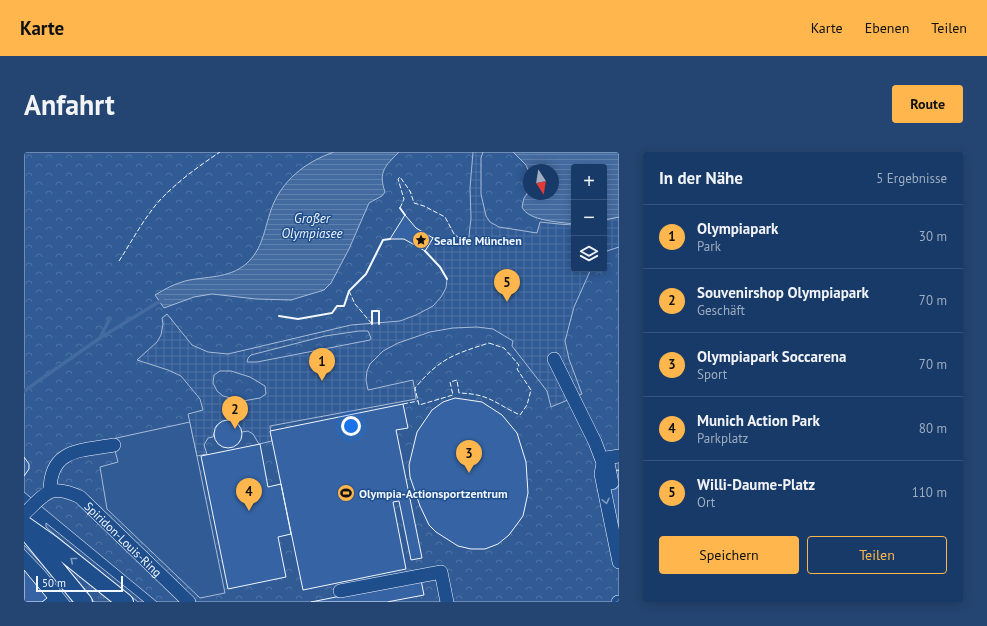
<!DOCTYPE html>
<html lang="de">
<meta charset="utf-8">
<style>
body{margin:0;font-family:"PT Sans",sans-serif;background:#244571;color:#f1f3f6}
.controls{position:absolute;right:12px;top:12px;display:grid;overflow:hidden;border-radius:4px;box-shadow:0 2px 10px #0003}
.controls button{width:36px;height:36px;display:grid;place-items:center;padding:0;border:0;border-bottom:1px solid #36547d;background:#173a69;color:#f1f3f6;font:20px sans-serif}
.compass{position:absolute;left:499px;top:12px;width:36px;height:36px;border-radius:50%;background:#173a69;box-shadow:0 2px 10px #0003;rotate:168deg}
.scale{position:absolute;left:12px;bottom:10px;width:87px;box-sizing:border-box;padding-left:4px;border:2px solid #f2f6ff;border-top:0;font-size:11px;line-height:14px;white-space:nowrap;color:#f2f6ff;-webkit-text-stroke:3px #1f4e8c;paint-order:stroke}
.you{position:absolute;left:327px;top:274px;width:14px;height:14px;margin:-10px;border:3px solid #fff;border-radius:50%;background:#1a73e8;box-shadow:0 0 0 6px #1a73e833}
.badge{display:grid;place-items:center;width:26px;height:26px;border-radius:50%;background:#ffb74d;color:#111;font-size:13px;font-weight:700}
.pin{position:absolute;translate:-50% -33px;filter:drop-shadow(0 1px 2px #0008)}
.pin::after{content:'';position:absolute;top:21px;width:14px;height:12px;background:inherit;clip-path:polygon(0 0,100% 0,50% 100%)}
.list{margin:0;padding:0;list-style:none}
h2{display:flex;justify-content:space-between;align-items:center;height:52px;margin:0;padding:0 16px;font-size:17px}
h2 small{font-size:13px;font-weight:400;color:#9eadc0}
.list li{display:grid;grid-template-columns:26px 1fr auto;gap:12px;align-items:center;box-sizing:border-box;height:64px;padding:0 16px;border-top:1px solid #36547d}
.list b{display:block;font-size:15px;white-space:nowrap}
.list p{margin:0;font-size:13px;white-space:nowrap;color:#9eadc0}
.list em{font-size:13px;font-style:normal;color:#9eadc0}
.actions{display:flex;gap:8px;padding:12px 16px}
.actions a{flex:1;padding:9px 0;border:1px solid #ffb74d;border-radius:4px;text-align:center;font-size:14px;color:#ffb74d}
.actions .main{background:#ffb74d;color:#111}
.icon{flex:none;width:22px;height:22px;fill:none;stroke:currentColor;stroke-width:2;stroke-linecap:round;stroke-linejoin:round}
.map{position:relative;flex:none;width:595px;height:450px;overflow:hidden;border-radius:4px}
header{display:flex;align-items:center;gap:24px;box-sizing:border-box;height:56px;padding:0 20px;background:#ffb74d;color:#111}
header strong{font-size:19px}
nav{display:flex;gap:22px;margin-inline-start:auto;font-size:14px}
.intro{display:flex;align-items:center;justify-content:space-between;box-sizing:border-box;height:96px;padding:0 24px}
h1{margin:0;font-size:28px}
.button{padding:10px 18px;border-radius:4px;background:#ffb74d;color:#111;font-size:14px;font-weight:700}
main{display:flex;gap:24px;padding:0 24px}
aside{flex:1;background:#173a69;border-radius:4px;box-shadow:0 2px 10px #0003}
.map>svg:first-child{display:block}
.grass{fill:url(#grass-tufts);stroke:#a8bbd7}
.forest{fill:url(#forest-crowns);stroke:#a8bbd7;fill-rule:evenodd}
.pitch{fill:#305b95;stroke:#a8bbd7}
.plaza{fill:url(#plaza-grid);stroke:#a8bbd7;fill-rule:evenodd}
.water{fill:url(#water-rules);stroke:#a8bbd7}
.lines{fill:none;stroke-linecap:round;stroke-linejoin:round}
.stream{stroke:#446ba0;stroke-width:3.5}
.building{fill:#3563a3;stroke:#f2f6ff}
.minor-casing{stroke:#f2f6ff;stroke-width:14}
.major-casing{stroke:#f2f6ff;stroke-width:18}
.minor{stroke:#1f4e8c;stroke-width:13}
.major{stroke:#1f4e8c;stroke-width:16}
.fence{stroke:#f2f6ff;stroke-width:1;stroke-dasharray:5 2;stroke-linecap:butt}
.wall{stroke:#f2f6ff;stroke-width:2}
.oneway{stroke:#7e9ac0}
.labels{text-anchor:middle;dominant-baseline:central;stroke-width:3;stroke-linejoin:round;paint-order:stroke}
.poi-label{font-size:12px;font-weight:bold;fill:#f2f6ff;stroke:#1f4e8c;text-anchor:start}
.street-label{font-size:12px;fill:#f2f6ff;stroke:#1f4e8c}
.water-label{font-size:13px;font-style:italic;fill:#f2f6ff;stroke:#1f4e8c}
</style>
<header>
<strong>Karte</strong>
<nav><a>Karte</a><a>Ebenen</a><a>Teilen</a></nav>
</header>
<div class="intro"><h1>Anfahrt</h1><a class="button">Route</a></div>
<main>
<div class="map">
<svg width="595" height="450" viewBox="0 0 595 450">
<defs>
<pattern id="grass-tufts" width="24" height="20" patternUnits="userSpaceOnUse"><rect width="24" height="20" fill="#305b95"/><path d="M3 7l-1-3M5 7V3M7 7l1-3M15 17l-1-3M17 17v-4M19 17l1-3" fill="none" stroke="#4e73a5"/></pattern>
<pattern id="forest-crowns" width="20" height="18" patternUnits="userSpaceOnUse"><rect width="20" height="18" fill="#305b95"/><path d="M2 6a3 3 0 1 1 6 0M12 15a3 3 0 1 1 6 0" fill="none" stroke="#4e73a5"/></pattern>
<pattern id="plaza-grid" width="8" height="8" patternUnits="userSpaceOnUse"><rect width="8" height="8" fill="#305b95"/><path d="M0 4h8M4 0v8" fill="none" stroke="#4e73a5"/></pattern>
<pattern id="water-rules" width="6" height="5" patternUnits="userSpaceOnUse"><rect width="6" height="5" fill="#446ba0"/><path d="M0 2.5h6" fill="none" stroke="#5f81ae"/></pattern>
</defs>
<rect width="100%" height="100%" fill="#1f4e8c"/>
<path class="grass" d="M22,371L120,450H114L31,383L22,375Z
M0,393L29,424L50,450H46L21,419L0,397Z
M27,401L88,450H70L59,435Z"/>
<path class="forest" d="M0,0H595V450H133L0,340ZM550,15H580V117H550ZM505,18H529V42H505Z"/>
<path class="pitch" d="M166,270L201,441L176,446L83,357L76,315L94,310L88,287Z"/>
<path class="plaza" d="M449,0H459L457,6V42L462,64L466,70L475,75L513,81L516,70L535,72L549,73L550,71V117H567L550,155L541,189L545,207L558,242L527,255L523,239L488,194L489,189L469,177L453,175L429,176L406,180L374,191L359,199L346,212L343,219L342,228L344,238L389,228L392,247L246,274L248,289L235,292L229,282L224,279L218,280L212,271L202,268L192,274L189,285L184,286L180,293L183,302L173,304L164,262L179,258L176,247L157,224L144,218L113,208L133,190L137,183L139,172L138,166L143,162L168,193L184,200L204,202L327,173L376,169L392,163L409,154L417,145L422,136L423,127L416,115L401,99L409,86L418,90L444,93L447,66L446,36ZM335,179H344L347,186L346,188L233,210H223L224,206L227,203L301,184ZM196,219H207L226,225L241,234L242,242L236,246L219,249L199,244L193,239L189,231L190,223Z
M595,65V95L580,100V68Z"/>
<path class="water" d="M310,0H375C361,14 354,20 361,40L358,44L345,51L325,97L307,131L300,138L267,148L232,147L188,142L170,145L140,156L131,143C141,137 150,132 161,129C182,124 204,127 222,112C239,97 240,78 247,58C257,29 281,10 310,0Z
M489,0H595V65L580,68V15H550V72C536,70 504,69 498,55L500,46L505,39V42H529V18H505V20L502,13Z"/>
<g class="lines">
<path class="stream" d="M77,184L86,166
M0,239L76,186L138,148"/>
</g>
<path class="building" d="M381,63L392,76L409,86L401,99L380,87H366Z
M431,246L458,250L478,263L493,281L502,310L504,341L499,364L485,383L474,392L461,397H447L434,394L412,380L405,373L396,354L386,325L385,313L393,280L408,258L419,250Z
M379,252L384,276L372,278L398,406L387,408L375,349L369,350L382,417L279,438L246,279Z
M190 282a14 14 0 1 1 28 0a14 14 0 1 1-28 0Z
M236,292L244,335L257,332L267,382L254,385L262,425L204,437L177,304Z
M0,305L5,312V317L0,324Z
M595,318V385L582,320Z
M0,418L23,446L18,450H0Z
M397,428L400,443L363,450H287Z"/>
<g class="lines">
<g class="minor-casing">
<g id="minor">
<path d="M530,207L571,290L579,311L577,322L595,410"/>
<path d="M583,306L588,331"/>
<path d="M579,311L583,306L595,304"/>
<path d="M26,339C26,296 57,299 90,293"/>
<path id="s1" d="M0,362C22,341 26,331 56,345L165,450"/>
<path d="M316,439L417,420L423,450"/>
<path d="M594,450H595"/>
</g>
</g>
<g class="major-casing">
<path id="major" d="M0,372L27,391L101,450
M1,378L60,450"/>
</g>
<use href="#minor" class="minor"/>
<use href="#major" class="major"/>
<path class="fence" d="M376,56L380,47L374,27L376,25L386,39L390,51L400,54L421,65L430,82L444,93
M95,109C108,89 120,66 136,48C154,29 175,14 196,0
M325,139L331,152L348,172
M465,191L480,196L495,213L493,217L507,238L503,253L496,263C470,251 466,242 435,241L433,228L426,230L429,243L395,253L391,236C415,207 430,202 465,191Z
M379,252L394,249"/>
<path class="wall" d="M376,56L381,63
M409,86L418,90L444,93
M401,99L416,115L423,127
M255,164L274,167L308,161L313,154H320L325,139L342,122L359,88L366,87
M348,172V159H355V172"/>
</g>
<defs><path id="oneway-chevron" d="M-2-3.5L2.5 0L-2 3.5" fill="none" stroke-width="1.6" stroke-linecap="round" stroke-linejoin="round"/></defs>
<g class="oneway">
<use href="#oneway-chevron" transform="translate(582 349) rotate(78)"/>
<use href="#oneway-chevron" transform="translate(49 408) rotate(-141)"/>
</g>
<defs>
<g id="sight-disc" transform="scale(0.9)"><circle r="9.5" fill="#ffb74d" stroke="#1f4e8c"/><path d="M0-6L1.8-2.2L6-1.7L2.9 1.2L3.7 5.4L0 3.3L-3.7 5.4L-2.9 1.2L-6-1.7L-1.8-2.2Z" fill="#111"/></g>
<g id="stadium-disc" transform="scale(0.9)"><circle r="9.5" fill="#ffb74d" stroke="#1f4e8c"/><path d="M0-5a6.5 5 0 1 0 0 10a6.5 5 0 1 0 0-10ZM-3.5-1.8h7v3.6h-7Z" fill="#111"/></g>
</defs>
<g fill-rule="evenodd">
<use href="#sight-disc" x="397" y="88"/>
<use href="#stadium-disc" x="322" y="341"/>
</g>
<g class="labels">
<g class="poi-label">
<text x="410" y="88">SeaLife München</text>
<text x="335" y="341">Olympia-Actionsportzentrum</text>
</g>
<g class="street-label">
<text stroke="none"><textPath href="#s1" startOffset="126">Spiridon-Louis-Ring</textPath></text>
</g>
<g class="water-label">
<text x="288" y="66">Großer<tspan x="288" dy="15">Olympiasee</tspan></text>
</g>
</g>
</svg>
<div class="controls">
<button>+</button>
<button>−</button>
<button><svg class="icon" aria-label="layers" viewBox="0 0 24 24"><path d="M12 4l9 5-9 5-9-5zM3 14l9 5 9-5"/></svg></button>
</div>
<svg class="compass" viewBox="-18 -18 36 36"><path d="M0-13l5 13h-10z" fill="#e53935"/><path d="M0 13l5-13h-10z" fill="#9eadc0"/></svg>
<div class="scale">50 m</div>
<div class="you"></div>
<div class="pin badge" style="left:298px;top:229px">1</div>
<div class="pin badge" style="left:211px;top:277px">2</div>
<div class="pin badge" style="left:445px;top:321px">3</div>
<div class="pin badge" style="left:225px;top:359px">4</div>
<div class="pin badge" style="left:483px;top:150px">5</div>
</div>
<aside>
<h2>In der Nähe<small>5 Ergebnisse</small></h2>
<ul class="list">
<li><span class="badge">1</span><div><b>Olympiapark</b><p>Park</p></div><em>30 m</em></li>
<li><span class="badge">2</span><div><b>Souvenirshop Olympiapark</b><p>Geschäft</p></div><em>70 m</em></li>
<li><span class="badge">3</span><div><b>Olympiapark Soccarena</b><p>Sport</p></div><em>70 m</em></li>
<li><span class="badge">4</span><div><b>Munich Action Park</b><p>Parkplatz</p></div><em>80 m</em></li>
<li><span class="badge">5</span><div><b>Willi-Daume-Platz</b><p>Ort</p></div><em>110 m</em></li>
</ul>
<div class="actions"><a class="main">Speichern</a><a>Teilen</a></div>
</aside>
</main>
